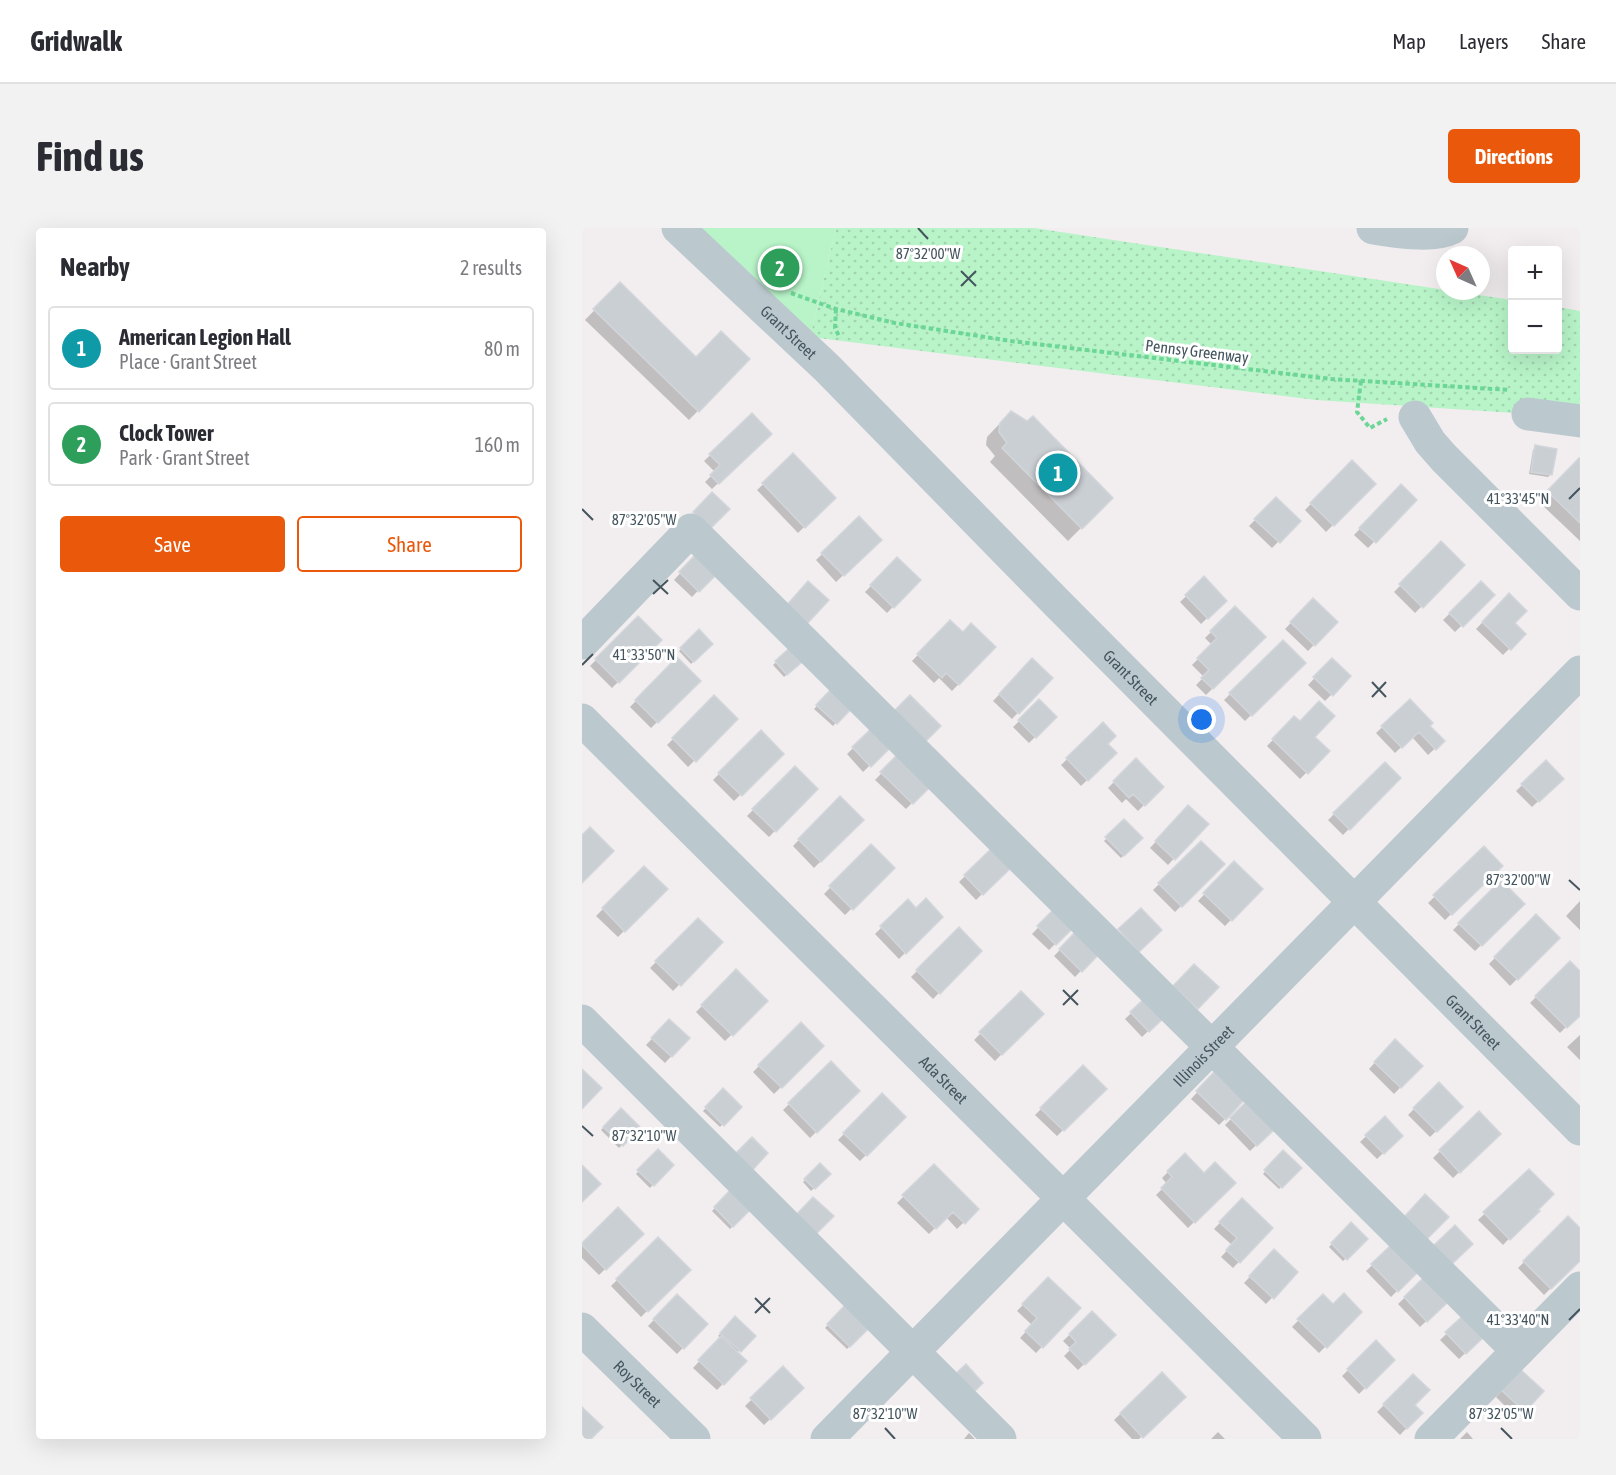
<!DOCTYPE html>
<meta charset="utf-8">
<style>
body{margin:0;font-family:"Asap Condensed",sans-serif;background:#f2f2f3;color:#2b2b33}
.controls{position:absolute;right:18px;top:18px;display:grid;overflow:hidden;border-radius:6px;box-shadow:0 6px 24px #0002}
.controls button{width:54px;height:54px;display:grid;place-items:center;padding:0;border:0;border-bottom:2px solid #e1e1e2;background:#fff;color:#2b2b33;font:30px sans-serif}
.compass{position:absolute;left:854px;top:18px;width:54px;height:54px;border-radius:50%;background:#fff;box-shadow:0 6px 24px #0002;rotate:315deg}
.you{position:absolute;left:620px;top:492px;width:21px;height:21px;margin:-15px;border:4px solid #fff;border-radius:50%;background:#1a73e8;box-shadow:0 0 0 9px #1a73e833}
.badge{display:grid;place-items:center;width:39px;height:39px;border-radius:50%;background:#ea580c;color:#fff;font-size:20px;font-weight:700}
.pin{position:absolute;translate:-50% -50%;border:3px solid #fff;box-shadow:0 2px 6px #0006}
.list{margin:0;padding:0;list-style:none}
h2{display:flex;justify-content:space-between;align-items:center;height:78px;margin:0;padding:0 24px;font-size:26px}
h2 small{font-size:20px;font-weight:400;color:#7c7c81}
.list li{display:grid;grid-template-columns:39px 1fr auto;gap:18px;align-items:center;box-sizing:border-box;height:84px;margin:0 12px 12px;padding:0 12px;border:2px solid #e1e1e2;border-radius:6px}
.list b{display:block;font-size:22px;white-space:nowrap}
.list p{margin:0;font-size:20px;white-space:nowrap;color:#7c7c81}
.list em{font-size:20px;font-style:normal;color:#7c7c81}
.actions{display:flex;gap:12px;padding:18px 24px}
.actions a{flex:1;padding:14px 0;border:2px solid #ea580c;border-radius:6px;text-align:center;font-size:21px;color:#ea580c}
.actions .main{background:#ea580c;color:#fff}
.map{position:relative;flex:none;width:998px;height:1211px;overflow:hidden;border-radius:6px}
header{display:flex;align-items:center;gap:36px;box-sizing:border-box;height:84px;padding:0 30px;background:#fff;border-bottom:2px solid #e1e1e2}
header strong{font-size:28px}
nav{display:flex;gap:33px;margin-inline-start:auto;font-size:21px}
.intro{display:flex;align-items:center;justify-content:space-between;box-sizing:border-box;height:144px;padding:0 36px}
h1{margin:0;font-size:42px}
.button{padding:15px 27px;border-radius:6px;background:#ea580c;color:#fff;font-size:21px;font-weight:700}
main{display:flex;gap:36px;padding:0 36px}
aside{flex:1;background:#fff;border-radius:6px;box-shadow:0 6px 24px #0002}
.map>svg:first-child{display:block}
.grass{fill:url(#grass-dots)}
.green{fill:#b8f4c8}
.shadow{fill:#0003}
.building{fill:#cacfd4;stroke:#d2d6db;stroke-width:1.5}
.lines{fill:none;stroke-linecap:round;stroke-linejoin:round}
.path{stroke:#6cd696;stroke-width:4;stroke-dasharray:4.5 3;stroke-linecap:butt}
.minor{stroke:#bbc9cf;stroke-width:33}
.ticks{fill:none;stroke:#45555e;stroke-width:2}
.labels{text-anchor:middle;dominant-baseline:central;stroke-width:6;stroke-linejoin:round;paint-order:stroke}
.street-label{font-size:16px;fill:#45555e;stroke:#fff}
.ticks-label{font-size:15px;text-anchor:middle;fill:#45555e;stroke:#fff;stroke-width:6;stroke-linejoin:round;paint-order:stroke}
</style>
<header>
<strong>Gridwalk</strong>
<nav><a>Map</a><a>Layers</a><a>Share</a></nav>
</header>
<div class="intro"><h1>Find us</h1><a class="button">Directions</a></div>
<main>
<aside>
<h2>Nearby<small>2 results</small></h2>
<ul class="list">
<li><span class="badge" style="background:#0f9aa8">1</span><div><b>American Legion Hall</b><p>Place · Grant Street</p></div><em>80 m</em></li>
<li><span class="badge" style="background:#2e9e5b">2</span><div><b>Clock Tower</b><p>Park · Grant Street</p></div><em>160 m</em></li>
</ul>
<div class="actions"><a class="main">Save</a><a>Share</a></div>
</aside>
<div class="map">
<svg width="998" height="1211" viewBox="0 0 998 1211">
<defs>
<pattern id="grass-dots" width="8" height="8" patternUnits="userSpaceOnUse" patternTransform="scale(1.5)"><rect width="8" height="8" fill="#b8f4c8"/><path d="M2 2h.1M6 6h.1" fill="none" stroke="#a0d3ae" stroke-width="1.8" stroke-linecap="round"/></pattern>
</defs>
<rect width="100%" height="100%" fill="#f2eeef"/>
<path class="grass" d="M254,0H452L930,72V122H975L976,79L998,83V193L946,186L734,172L228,109Z"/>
<path class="green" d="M105,0H254L228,109Z"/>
<path class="shadow" d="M38,56L114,131H166L107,192L3,92Z
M170,187L188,206L130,261L123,254L133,244L122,233Z
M423,190L529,270L486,313L408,234L413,228L404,217L405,209Z
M953,219L969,246L966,249L947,246L951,222Z
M211,228L252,270L216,305L175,262Z
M998,233V313L957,274Z
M770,234L792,256L744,304L723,282Z
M819,258L833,272L786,320L772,307Z
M694,271L717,293L690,320L667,298Z
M277,290L298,312L254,354L234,332Z
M859,316L881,337L833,385L812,364Z
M114,328L132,346L110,369L92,352Z
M315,331L337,352L305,385L283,364Z
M622,351L643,373L619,396L598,374Z
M899,355L911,367L873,404L861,392Z
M927,367L931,395L942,406L921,427L894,401Z
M731,372L754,394L726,423L703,401Z
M653,380L682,409L624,467L614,457L622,449L610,437L630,417L623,410Z
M56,390L78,412L30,460L8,438Z
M368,394L381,406L412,419L370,463L357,450L352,455L330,433Z
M117,404L129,416L109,436L97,423Z
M701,414L722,435L663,493L642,472Z
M213,417L224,429L202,449L191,437Z
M95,431L117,453L69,500L48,479Z
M450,432L469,450L430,491L411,473Z
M750,432L767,449L743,473L726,457Z
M251,461L269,478L251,498L232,481Z
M132,470L154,491L106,539L85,517Z
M828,473L861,513L846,527L830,509L813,525L794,505Z
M457,474L473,489L447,515L431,499Z
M712,490L746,523L718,551L685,518Z
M521,497L524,516L533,525L499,558L479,537Z
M292,500L308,518L281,544L265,526Z
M179,504L200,526L152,573L131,552Z
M319,525L350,555L324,581L293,552Z
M554,532L580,559L556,583L544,571L540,575L526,560Z
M964,534L980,551L950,579L934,563Z
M803,536L817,550L761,607L746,592Z
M213,540L234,561L187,609L165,588Z
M258,570L280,592L232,640L211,618Z
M606,579L624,596L586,637L568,620Z
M542,593L559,610L539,630L522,613Z
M619,615L641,636L593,684L571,662Z
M289,618L311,640L263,687L242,666Z
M414,618L431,636L394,672L377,654Z
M902,621L919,638L863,692L846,675Z
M652,635L679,661L643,698L616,673Z
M62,640L84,661L36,709L14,688Z
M919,654L941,676L893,723L871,702Z
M326,673L334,682L359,689L317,731L293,706Z
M998,673V702L984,688Z
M475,680L492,697L467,722L450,706Z
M954,688L976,710L928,758L907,736Z
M116,692L139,714L91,763L68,740Z
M377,701L398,723L351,771L329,749Z
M497,702L518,723L493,749L472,728Z
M988,735L998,785L978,805L948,775Z
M154,744L184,773L143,813L114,784Z
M439,765L459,786L413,833L392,812Z
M567,768L584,786L560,809L543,791Z
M87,793L106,810L83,835L64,817Z
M219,796L240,818L192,866L171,844Z
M998,807V832L985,819Z
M813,813L839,838L812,866L787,841Z
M249,835L276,863L228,910L201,882Z
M501,839L523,861L475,908L453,887Z
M632,846L643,891L637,897L609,871Z
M857,856L879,879L848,909L826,887Z
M141,862L158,879L138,899L121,883Z
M300,868L322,889L278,933L256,912Z
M665,875L690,902L668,923L643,897Z
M39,882L57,900L37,920L19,902Z
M897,885L917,906L871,950L851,930Z
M802,891L819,908L795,931L778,914Z
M76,923L90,937L68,960L54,946Z
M701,924L717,940L697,961L681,946Z
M603,927L622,947L652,955L606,1000L574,967L585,956L580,950Z
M238,937L247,946L229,963L221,954Z
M352,938L395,981L375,1001L364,989L347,1006L315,975Z
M947,943L970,966L921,1017L896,992Z
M152,960L170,978L148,1001L130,983Z
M660,972L689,1000L651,1040L639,1029L650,1017L632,1001Z
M986,990L998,1031L962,1067L936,1040Z
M769,996L784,1011L761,1033L747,1019Z
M59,1006L17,1047L0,1030V1017Z
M76,1011L106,1042L59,1089L29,1058Z
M809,1019L833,1045L809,1069L784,1043Z
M692,1023L714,1045L684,1076L662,1055Z
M466,1051L497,1080L454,1125L438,1110L450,1097L435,1083Z
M841,1052L863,1075L838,1099L816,1076Z
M95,1068L124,1096L95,1126L66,1098Z
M740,1068L751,1078L778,1084L737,1125L710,1099Z
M265,1077L287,1098L265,1121L243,1100Z
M510,1085L532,1107L496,1142L482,1128L489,1121L481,1113Z
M885,1086L903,1106L877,1131L858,1112Z
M153,1091L172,1108L155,1125L163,1133L135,1162L111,1140L139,1110L136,1108Z
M794,1115L811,1132L777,1166L760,1148Z
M201,1141L220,1160L182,1197L163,1178Z
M938,1143L960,1163L935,1190L914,1169Z
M580,1146L601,1169L557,1211H550L532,1192Z
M831,1148V1177L839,1185L818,1207L795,1184Z
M636,1204L643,1211H629Z
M885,1204L891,1211H878Z
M387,1205L393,1211H382Z"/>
<path class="building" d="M38,54L114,129L139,103L168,131L117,184L11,81Z
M429,183L445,193L451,188L531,270L500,301L420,220L425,215L417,204L418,195Z
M170,185L190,206L137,256L128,247L138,237L127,226Z
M953,217L975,221L970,247L949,244Z
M211,225L254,270L223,300L180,255Z
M997,230H998V295L965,263Z
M770,232L794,256L752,298L728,275Z
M819,256L835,272L794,315L777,300Z
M130,264L148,281L128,301L111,284Z
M694,269L719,293L698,315L672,291Z
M277,288L300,312L262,348L239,325Z
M859,313L883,337L841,380L817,356Z
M114,326L135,346L117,364L97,344Z
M315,329L339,352L312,380L288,357Z
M622,348L645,373L626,391L603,367Z
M226,353L247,372L224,397L204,378Z
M899,353L913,367L881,399L867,385Z
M927,365L945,383L933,395L944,406L929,422L900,394Z
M731,370L756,394L733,418L708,394Z
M653,378L684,409L631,461L619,450L627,442L615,430L635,410L628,403Z
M56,388L80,412L37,455L13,431Z
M368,392L381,404L389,395L414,419L377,457L364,445L360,450L335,426Z
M117,401L131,416L112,434L98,420Z
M701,412L724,435L670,488L647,465Z
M213,415L226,429L205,447L193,433Z
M95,429L119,453L76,495L53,472Z
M450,430L471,450L437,486L417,466Z
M750,430L769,448L751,468L731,449Z
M251,459L272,478L255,496L234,477Z
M132,467L156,491L114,534L90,510Z
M328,467L359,498L339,518L308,487Z
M457,471L475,489L454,510L436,492Z
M828,471L851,495L848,498L863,513L854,522L837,504L820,520L799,498Z
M737,473L753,488L733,509L748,523L726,546L690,511L712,488L718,493Z
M521,494L534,508L526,516L535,525L506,553L484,530Z
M292,498L310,518L289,539L270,519Z
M179,502L202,526L160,568L136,545Z
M319,523L352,555L331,576L298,544Z
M554,530L582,559L563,578L551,566L547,570L531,553Z
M964,532L982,551L957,574L939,556Z
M803,534L819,550L768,602L751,585Z
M213,538L236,561L194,604L170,581Z
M258,568L282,592L239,634L216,611Z
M606,577L627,596L593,632L573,613Z
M542,591L561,610L542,628L523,609Z
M8,599L32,623L0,655V607Z
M619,613L643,636L600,679L576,655Z
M289,616L313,640L271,682L247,658Z
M414,616L433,636L401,667L382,647Z
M902,618L921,638L870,687L851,667Z
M652,633L681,661L650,693L621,665Z
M62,638L86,661L43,704L20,680Z
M919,652L943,676L900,718L876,695Z
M344,670L361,689L324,726L298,698L326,671L334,680Z
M475,678L494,697L474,717L455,698Z
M559,680L580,702L557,724L536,701Z
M954,686L978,710L936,752L912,729Z
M116,690L141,714L99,758L73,733Z
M377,699L400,723L358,766L334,742Z
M497,700L520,723L500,744L477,721Z
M988,733L998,743V788L985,800L953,768Z
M612,736L637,759L616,781L591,758Z
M154,741L186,773L151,808L119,777Z
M439,763L462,786L420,827L397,804Z
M567,766L586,786L567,804L548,784Z
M87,791L108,810L90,829L69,810Z
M219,794L242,818L200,860L176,837Z
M813,811L841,838L819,860L792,834Z
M249,833L278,863L235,905L206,875Z
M501,837L525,861L482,903L458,880Z
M0,841L20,860L0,881Z
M632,844L662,872L644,892L614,863Z
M857,854L881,879L855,904L831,880Z
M141,860L160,879L142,898L123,879Z
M300,865L324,889L285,928L261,905Z
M665,873L692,902L675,918L648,890Z
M39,880L59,900L41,918L21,899Z
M897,883L919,906L878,945L857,922Z
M803,888L821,908L802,926L783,907Z
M170,909L186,925L168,945L150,929Z
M76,921L92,937L72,958L55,942Z
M701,922L720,940L700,960L682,942Z
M603,925L622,945L633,934L654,955L613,995L579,960L590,949L585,943Z
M238,935L249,946L233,961L222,951Z
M352,936L397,981L383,996L371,984L354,1001L320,967Z
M0,937L19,956L0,974Z
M947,941L972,966L956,982L958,983L928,1012L901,984Z
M152,958L172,978L151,999L132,979Z
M843,966L867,989L845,1011L822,989Z
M231,969L252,988L231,1009L211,990Z
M660,970L691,1000L658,1035L644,1022L655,1010L637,994Z
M36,979L62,1006L24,1042L0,1017V1015Z
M986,988L998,1000V1033L969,1061L941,1033Z
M769,994L786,1011L765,1032L749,1015Z
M873,997L891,1016L868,1038L850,1019Z
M76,1009L109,1042L66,1084L34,1051Z
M809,1017L835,1045L816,1064L789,1036Z
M692,1021L716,1044L692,1071L667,1048Z
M466,1049L499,1080L461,1120L443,1103L455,1090L440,1076Z
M841,1050L865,1075L845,1094L822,1069Z
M762,1065L780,1084L745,1120L715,1091L741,1066L751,1076Z
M95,1066L126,1096L102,1121L71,1091Z
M265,1075L289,1098L268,1119L245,1096Z
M510,1083L534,1107L503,1137L487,1121L494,1114L487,1106Z
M885,1084L905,1106L884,1126L863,1104Z
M153,1088L174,1108L159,1124L138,1105Z
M139,1108L165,1133L142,1157L116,1132Z
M794,1112L813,1132L784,1161L765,1141Z
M384,1136L401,1155L388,1168L370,1149Z
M201,1138L222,1160L189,1192L168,1170Z
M938,1141L962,1163L943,1184L919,1162Z
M580,1144L604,1169L561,1210L538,1185Z
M831,1146L848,1162L833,1177L841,1185L825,1201L801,1176Z
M0,1179L21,1199L9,1211H0Z"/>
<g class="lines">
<path class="path" d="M209,65L254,81L313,95L429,113L749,151L928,162
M254,81L253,100L258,110
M779,153L775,184L788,200L805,191"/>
<g class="minor">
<path id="s1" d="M96,0L245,140L477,377L998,901"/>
<path d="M791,0C813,3 850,10 870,0"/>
<path d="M946,186L998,193"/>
<path d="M833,189L848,214L862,230L998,366"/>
<path d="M0,415L109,302L936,1123"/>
<path id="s2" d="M0,492L723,1211"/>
<path d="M0,793L418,1211"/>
<path id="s3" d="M0,1101L112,1211"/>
<path id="s4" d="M245,1211L998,444"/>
<path d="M849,1211L998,1060"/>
</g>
</g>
<path class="ticks" d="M336,0L346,11M379,43L394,58M379,58L394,43M987,271L998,260M0,281L11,292M71,352L86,366M71,366L86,352M0,437L11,426M790,454L804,469M790,469L804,454M987,652L998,662M481,762L496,777M481,777L496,762M0,898L11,908M173,1070L188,1085M173,1085L188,1070M987,1092L998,1081M303,1200L313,1211M919,1200L930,1211"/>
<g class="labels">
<g class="street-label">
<text stroke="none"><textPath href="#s1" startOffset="152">Grant Street</textPath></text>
<text transform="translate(615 123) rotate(7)">Pennsy Greenway</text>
<text stroke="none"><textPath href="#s1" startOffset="638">Grant Street</textPath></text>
<text stroke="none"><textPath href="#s1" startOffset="1124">Grant Street</textPath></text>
<text stroke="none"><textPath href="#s4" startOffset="537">Illinois Street</textPath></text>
<text stroke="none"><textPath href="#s2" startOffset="510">Ada Street</textPath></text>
<text stroke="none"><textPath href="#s3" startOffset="78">Roy Street</textPath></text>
</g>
</g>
<g class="ticks-label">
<text x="346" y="31">87°32'00"W</text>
<text x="936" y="276">41°33'45"N</text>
<text x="62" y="297">87°32'05"W</text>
<text x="62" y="432">41°33'50"N</text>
<text x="936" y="657">87°32'00"W</text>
<text x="62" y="913">87°32'10"W</text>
<text x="936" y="1097">41°33'40"N</text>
<text x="303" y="1191">87°32'10"W</text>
<text x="919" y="1191">87°32'05"W</text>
</g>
</svg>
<div class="controls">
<button>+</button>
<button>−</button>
</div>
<svg class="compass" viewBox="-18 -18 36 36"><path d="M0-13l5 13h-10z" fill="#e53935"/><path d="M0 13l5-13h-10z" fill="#7c7c81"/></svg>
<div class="you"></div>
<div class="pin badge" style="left:476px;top:245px;background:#0f9aa8">1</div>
<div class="pin badge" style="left:198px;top:40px;background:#2e9e5b">2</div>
</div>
</main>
